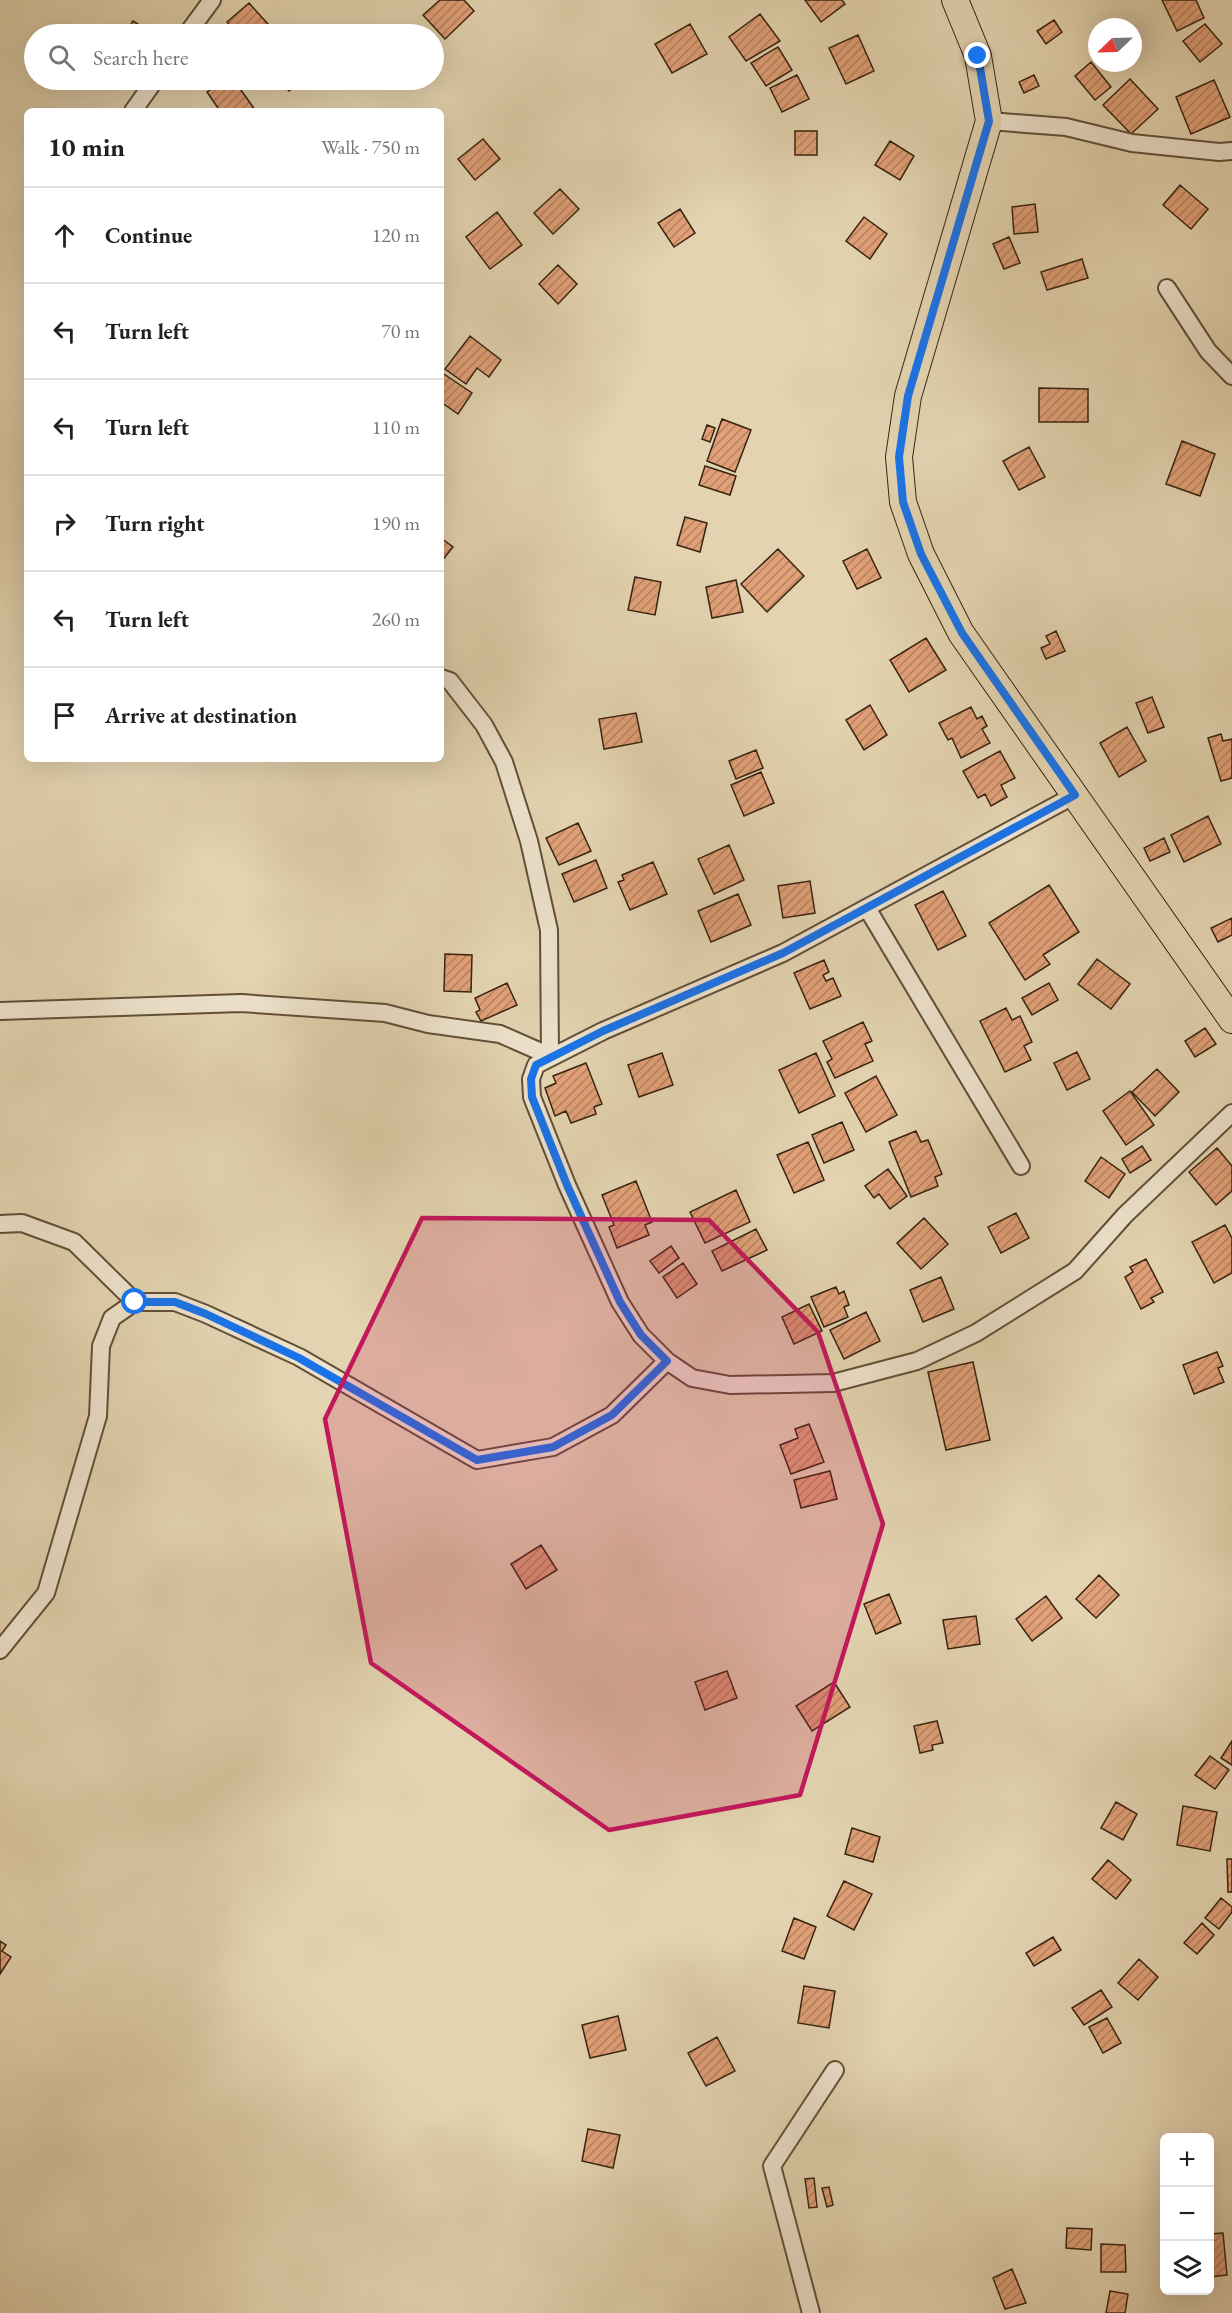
<!DOCTYPE html>
<meta charset="utf-8">
<style>
body{margin:0;font-family:"EB Garamond",serif;background:#f2f2f2;color:#202124}
.controls{position:absolute;right:18px;bottom:18px;display:grid;overflow:hidden;border-radius:9px;box-shadow:0 6px 24px #0002}
.controls button{width:54px;height:54px;display:grid;place-items:center;padding:0;border:0;border-bottom:2px solid #e0e0e0;background:#fff;color:#202124;font:30px sans-serif}
.compass{position:absolute;left:1088px;top:18px;width:54px;height:54px;border-radius:50%;background:#fff;box-shadow:0 6px 24px #0002;rotate:247deg}
.stop{position:absolute;width:18px;height:18px;margin:-14px;border:4px solid #1a73e8;border-radius:50%;background:#fff}
.stop.end{background:#1a73e8;border-color:#fff;box-shadow:0 2px 6px #0008}
.list{margin:0;padding:0;list-style:none}
h2{display:flex;justify-content:space-between;align-items:center;height:78px;margin:0;padding:0 24px;font-size:26px}
h2 small{font-size:20px;font-weight:400;color:#757577}
.list li{display:grid;grid-template-columns:39px 1fr auto;gap:18px;align-items:center;box-sizing:border-box;height:96px;padding:0 24px;border-top:2px solid #e0e0e0}
.list b{display:block;font-size:22px;white-space:nowrap}
.list em{font-size:20px;font-style:normal;color:#757577}
.icon{flex:none;width:33px;height:33px;fill:none;stroke:currentColor;stroke-width:2;stroke-linecap:round;stroke-linejoin:round}
.map{position:relative;flex:none;width:1232px;height:2313px;overflow:hidden}
.search{position:absolute;background:#fff;box-shadow:0 6px 24px #0002;left:24px;top:24px;width:420px;height:66px;display:flex;align-items:center;gap:15px;box-sizing:border-box;padding:0 21px;border-radius:33px;color:#757577;font-size:22px}
.panel{position:absolute;background:#fff;box-shadow:0 6px 24px #0002;left:24px;top:108px;width:420px;height:654px;border-radius:9px}
.map>svg:first-child{display:block}
.building{fill:url(#building-hatch);stroke:#372310;stroke-width:1.5}
.lines{fill:none;stroke-linecap:round;stroke-linejoin:round}
.minor-casing{stroke:#624f38;stroke-width:20}
.primary-casing{stroke:#372310;stroke-width:28}
.minor{stroke:#ede2cc;stroke-width:16}
.primary{stroke:#e3d3b0;stroke-width:26}
.route{stroke:#1a73e8;stroke-width:8}
.marked{fill:#c2185b;fill-opacity:0.2;stroke:#c2185b;stroke-width:4.5;stroke-linejoin:round}
</style>
<div class="map">
<svg width="1232" height="2313" viewBox="0 0 1232 2313">
<defs>
<pattern id="building-hatch" width="6" height="6" patternUnits="userSpaceOnUse" patternTransform="scale(1.5)"><rect width="6" height="6" fill="#e1a077"/><path d="M-1 1l2-2M0 6l6-6M5 7l2-2" fill="none" stroke="#b78260"/></pattern>
</defs>
<rect width="100%" height="100%" fill="#e3d3b0"/>
<filter id="stains"><feTurbulence type="fractalNoise" baseFrequency=".00333" numOctaves="4"/><feColorMatrix values="0 0 0 0 .2 0 0 0 0 .09 0 0 0 0 .02 0 0 0 .5 -.17"/></filter>
<radialGradient id="worn" r=".72"><stop offset=".6" stop-color="#630" stop-opacity="0"/><stop offset="1" stop-color="#630" stop-opacity=".3"/></radialGradient>
<path class="building" d="M440,0H464L474,11L445,39L423,15Z
M805,0H842L845,4L821,22Z
M1162,0H1196L1204,18L1177,31Z
M249,3L277,34H238L227,22Z
M760,14L780,41L746,61L729,37Z
M1054,20L1062,32L1046,44L1037,31Z
M133,21L153,34H125Z
M690,24L707,54L672,73L655,44Z
M1205,24L1222,44L1200,62L1183,41Z
M858,35L874,71L846,84L829,48Z
M778,47L792,70L766,86L751,63Z
M1091,62L1111,87L1095,100L1075,76Z
M797,75L809,99L782,112L770,88Z
M1034,75L1039,86L1024,93L1019,82Z
M1130,79L1158,109L1131,134L1103,105Z
M225,80H234L255,110L220,111L207,92Z
M279,80H302L289,91Z
M1214,80L1230,117L1191,134L1176,97Z
M795,131H817V155H795Z
M483,139L500,159L475,180L458,159Z
M890,141L914,156L900,180L875,165Z
M1180,185L1208,209L1191,229L1163,205Z
M560,189L579,209L553,234L534,213Z
M1035,204L1038,232L1014,234L1012,207Z
M680,209L695,233L674,247L658,223Z
M497,212L522,245L490,269L466,237Z
M864,217L887,234L870,259L846,241Z
M1009,237L1020,263L1004,269L993,244Z
M1082,259L1088,278L1047,290L1041,272Z
M558,265L577,284L558,304L539,284Z
M470,336L501,360L489,377L477,368L466,384L445,369Z
M441,372L472,393L458,414L441,402Z
M1039,388L1088,389V422H1039Z
M722,419L751,430L735,472L707,461Z
M707,425L715,428L710,442L702,439Z
M1182,441L1215,454L1200,496L1166,484Z
M1029,447L1045,477L1019,490L1003,461Z
M705,466L736,476L730,495L699,485Z
M685,517L707,523L700,552L677,545Z
M441,538L453,547L441,562Z
M778,549L804,576L767,612L741,584Z
M867,549L881,578L857,589L843,561Z
M635,577L661,582L655,615L628,610Z
M736,580L743,612L712,618L706,587Z
M1056,631L1065,651L1046,659L1041,648L1050,644L1046,636Z
M926,638L946,670L909,692L890,660Z
M1152,697L1164,727L1148,733L1136,703Z
M870,705L887,735L864,750L846,720Z
M971,707L977,719L982,716L987,726L982,729L990,743L961,758L952,738L948,740L939,723Z
M636,713L642,742L604,749L599,719Z
M1127,727L1146,761L1119,777L1100,743Z
M1221,734L1223,741L1232,739V778L1221,781L1208,738Z
M756,750L763,768L736,779L729,761Z
M1000,751L1015,778L1001,785L1007,797L991,806L985,794L978,798L963,771Z
M761,772L774,803L744,816L731,785Z
M1208,816L1221,844L1184,862L1171,835Z
M578,823L591,851L559,865L546,838Z
M1164,838L1170,852L1150,861L1144,848Z
M729,845L744,880L714,894L698,859Z
M596,860L607,888L574,902L562,874Z
M653,862L667,894L630,910L618,882L624,880L622,875Z
M810,881L815,913L783,918L778,886Z
M1049,885L1079,932L1043,955L1050,964L1025,980L989,923Z
M943,891L966,936L938,950L915,905Z
M738,894L751,925L711,942L698,911Z
M1232,918V935L1218,942L1211,928Z
M445,954L472,955L471,992L444,991Z
M1097,959L1130,984L1111,1009L1078,984Z
M824,960L829,972L823,975L826,981L833,978L841,996L810,1009L794,973Z
M507,983L517,1005L481,1021L476,1012L480,1010L475,998Z
M1049,983L1058,1000L1032,1015L1022,998Z
M1006,1008L1012,1020L1020,1016L1032,1042L1024,1046L1031,1060L1005,1072L980,1021Z
M863,1022L872,1041L865,1044L873,1061L835,1078L827,1062L832,1059L823,1041Z
M1205,1028L1216,1044L1195,1057L1185,1041Z
M1077,1052L1090,1079L1067,1090L1054,1063Z
M662,1053L673,1085L639,1097L628,1065Z
M816,1053L835,1096L799,1113L779,1070Z
M586,1063L602,1104L594,1107L596,1114L571,1123L566,1111L555,1116L545,1088L556,1083L553,1076Z
M1157,1069L1179,1092L1155,1116L1132,1092Z
M876,1076L897,1115L866,1132L845,1093Z
M1130,1091L1154,1125L1126,1145L1103,1111Z
M842,1122L854,1150L824,1163L812,1135Z
M916,1131L921,1142L928,1140L942,1174L935,1177L938,1186L911,1197L889,1142Z
M808,1142L824,1180L794,1193L777,1155Z
M1142,1146L1151,1160L1130,1173L1122,1159Z
M1217,1148L1232,1166V1191L1216,1205L1189,1172Z
M1101,1157L1125,1174L1109,1198L1085,1181Z
M888,1169L907,1196L890,1209L879,1194L874,1198L865,1186Z
M636,1181L652,1222L645,1225L649,1235L617,1248L609,1227L614,1225L602,1195Z
M736,1190L750,1222L705,1243L690,1212Z
M1016,1213L1029,1238L1001,1253L988,1227Z
M924,1218L948,1244L921,1269L897,1243Z
M1225,1225L1232,1238V1273L1214,1283L1192,1242Z
M756,1229L767,1250L722,1271L712,1251Z
M671,1246L679,1258L659,1273L650,1261Z
M1146,1259L1163,1292L1151,1298L1154,1302L1141,1309L1125,1277L1133,1272L1130,1267Z
M683,1263L697,1284L677,1298L663,1277Z
M941,1277L954,1309L923,1322L910,1290Z
M836,1287L839,1294L844,1291L849,1305L844,1307L848,1317L824,1327L811,1297Z
M809,1304L822,1331L794,1344L782,1317Z
M866,1312L880,1341L844,1359L830,1330Z
M1217,1352L1223,1366L1218,1368L1224,1382L1194,1394L1183,1365Z
M973,1362L990,1440L946,1450L928,1372Z
M809,1424L824,1462L791,1474L780,1445L798,1438L795,1429Z
M830,1471L837,1499L801,1508L794,1480Z
M541,1545L557,1570L526,1589L511,1564Z
M1099,1575L1119,1595L1096,1618L1076,1599Z
M889,1594L901,1623L876,1634L864,1604Z
M1046,1596L1062,1618L1032,1641L1016,1619Z
M976,1616L980,1644L948,1649L943,1620Z
M727,1671L737,1698L705,1710L695,1682Z
M834,1682L850,1707L812,1731L796,1706Z
M937,1721L943,1743L932,1745L933,1750L920,1753L914,1726Z
M1232,1741V1765L1221,1758Z
M1210,1756L1229,1770L1215,1789L1195,1775Z
M1116,1802L1137,1814L1123,1840L1101,1828Z
M1183,1806L1217,1812L1210,1851L1177,1845Z
M852,1828L880,1837L873,1862L845,1854Z
M1227,1859H1232V1892H1228Z
M1108,1860L1131,1880L1116,1899L1092,1879Z
M844,1881L872,1894L854,1930L827,1916Z
M1221,1898L1232,1907V1912L1219,1929L1205,1918Z
M794,1918L816,1927L804,1959L782,1951Z
M1202,1923L1214,1935L1197,1954L1184,1943Z
M1053,1937L1061,1950L1034,1966L1026,1953Z
M0,1941L6,1945L2,1951L11,1957L0,1974Z
M1139,1959L1158,1977L1138,2000L1118,1983Z
M804,1986L835,1991L829,2028L798,2023Z
M1101,1990L1112,2007L1084,2025L1072,2008Z
M618,2016L626,2050L590,2058L582,2025Z
M1107,2018L1121,2043L1103,2053L1089,2027Z
M717,2037L735,2071L706,2086L688,2053Z
M588,2129L620,2135L613,2168L582,2161Z
M814,2178L817,2207L809,2208L805,2179Z
M829,2187L833,2205L827,2207L822,2188Z
M1067,2228L1092,2229L1091,2250L1066,2248Z
M1223,2233L1227,2275L1210,2277V2234Z
M1101,2244L1125,2245L1126,2272H1101Z
M1012,2269L1026,2303L1005,2309L993,2278Z
M1110,2291L1128,2294L1125,2313H1106Z"/>
<g class="lines">
<g class="minor-casing">
<path id="minor" d="M187,34L212,0
M133,111L155,80
M989,121L1066,127L1132,143L1219,152L1232,151
M1167,288L1208,351L1232,376
M1075,795L783,953L603,1031L536,1065L531,1079L532,1097L567,1185L620,1302L641,1335L667,1361L692,1378L730,1385L833,1383L917,1361L976,1333L1075,1271L1125,1215L1232,1113
M867,908L1021,1166
M0,1011L241,1003L385,1013L428,1024L500,1034L550,1056L549,930L529,841L504,762L484,725L450,681L441,678
M0,1224L22,1223L74,1242L135,1302
M0,1650L46,1593L98,1416L101,1346L112,1318L135,1302H175L206,1314L299,1357L477,1460L553,1447L612,1415L667,1361
M811,2313L772,2166L835,2070"/>
</g>
<g class="primary-casing">
<path id="primary" d="M955,0L978,56L989,121L908,396L899,457L903,502L921,554L961,633L1232,1020"/>
</g>
<use href="#minor" class="minor"/>
<use href="#primary" class="primary"/>
</g>
<g class="lines">
<path class="route" d="M135,1302H175L206,1314L299,1358L477,1460L553,1447L612,1415L667,1361L641,1335L620,1302L567,1185L532,1097L531,1079L536,1065L603,1031L783,953L1075,795L962,633L921,554L903,502L899,457L908,396L989,121L978,56"/>
</g>
<path class="marked" d="M422,1218L709,1220L818,1332L883,1524L800,1795L609,1830L371,1663L325,1419Z"/>
<rect width="100%" height="100%" filter="url(#stains)"/>
<rect width="100%" height="100%" fill="url(#worn)"/>
</svg>
<div class="controls">
<button>+</button>
<button>−</button>
<button><svg class="icon" aria-label="layers" viewBox="0 0 24 24"><path d="M12 4l9 5-9 5-9-5zM3 14l9 5 9-5"/></svg></button>
</div>
<svg class="compass" viewBox="-18 -18 36 36"><path d="M0-13l5 13h-10z" fill="#e53935"/><path d="M0 13l5-13h-10z" fill="#757577"/></svg>
<div class="stop" style="left:135px;top:1302px"></div>
<div class="stop end" style="left:978px;top:56px"></div>
<div class="search"><svg class="icon" aria-label="search" viewBox="0 0 24 24"><circle cx="10" cy="10" r="6"/><path d="M15 15l6 6"/></svg>Search here</div>
<section class="panel">
<h2>10 min<small>Walk · 750 m</small></h2>
<ul class="list">
<li><svg class="icon" aria-label="ahead" viewBox="0 0 24 24"><path d="M12 20V5M6 11l6-6 6 6"/></svg><div><b>Continue</b></div><em>120 m</em></li>
<li><svg class="icon" aria-label="left" viewBox="0 0 24 24"><path d="M17 20v-9H6M10 6l-5 5 5 5"/></svg><div><b>Turn left</b></div><em>70 m</em></li>
<li><svg class="icon" aria-label="left" viewBox="0 0 24 24"><path d="M17 20v-9H6M10 6l-5 5 5 5"/></svg><div><b>Turn left</b></div><em>110 m</em></li>
<li><svg class="icon" aria-label="right" viewBox="0 0 24 24"><path d="M7 20v-9h11M14 6l5 5-5 5"/></svg><div><b>Turn right</b></div><em>190 m</em></li>
<li><svg class="icon" aria-label="left" viewBox="0 0 24 24"><path d="M17 20v-9H6M10 6l-5 5 5 5"/></svg><div><b>Turn left</b></div><em>260 m</em></li>
<li><svg class="icon" aria-label="arrive" viewBox="0 0 24 24"><path d="M6 21V4h12l-3 4 3 4H6"/></svg><div><b>Arrive at destination</b></div></li>
</ul>
</section>
</div>
